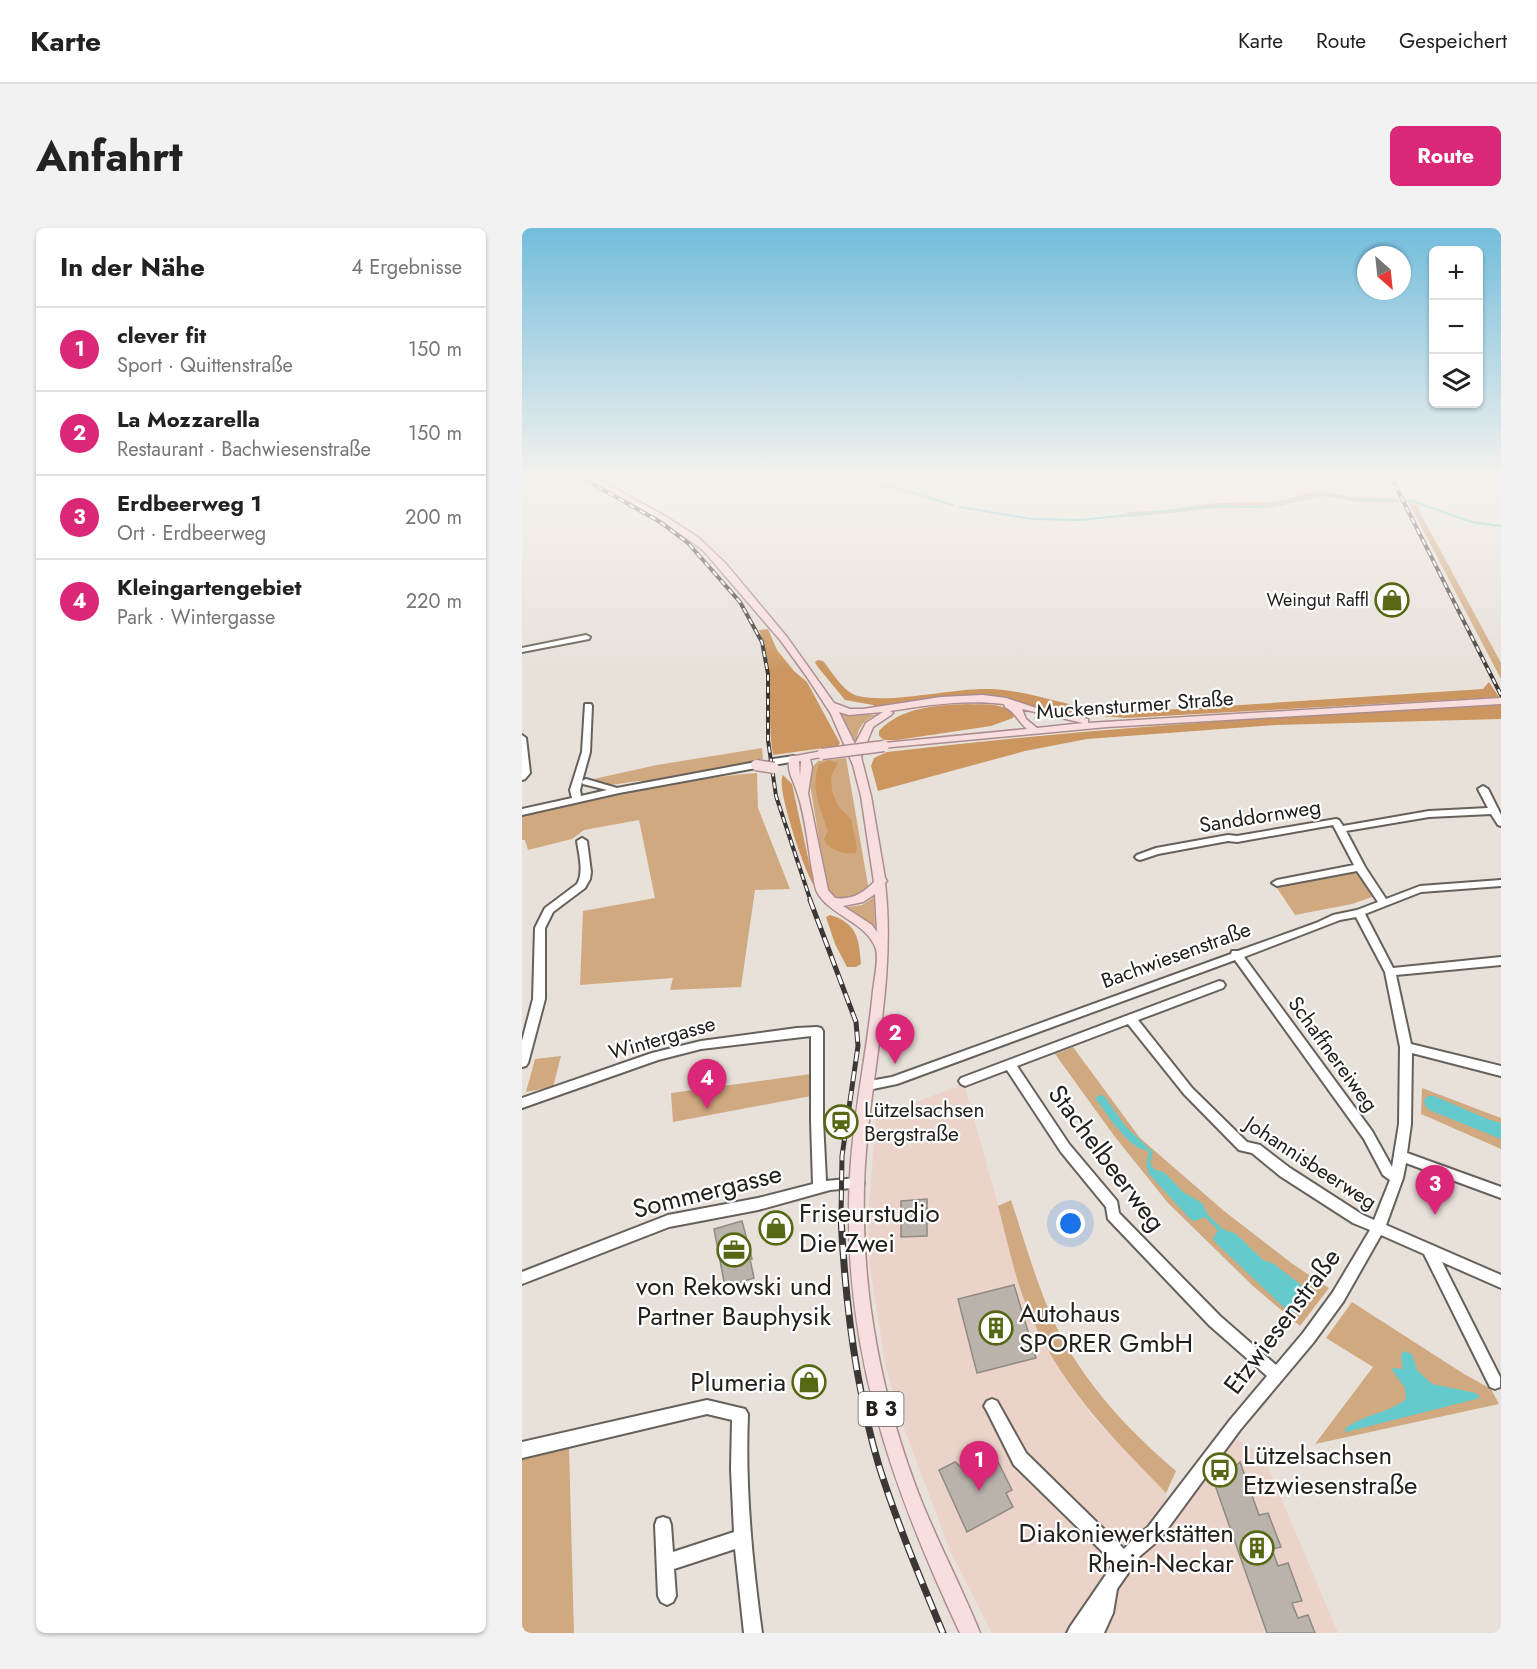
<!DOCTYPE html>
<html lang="de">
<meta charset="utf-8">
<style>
body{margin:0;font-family:Jost,sans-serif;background:#f2f2f2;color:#222}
.controls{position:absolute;right:18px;top:18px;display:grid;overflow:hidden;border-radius:9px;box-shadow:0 2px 4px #0004}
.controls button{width:54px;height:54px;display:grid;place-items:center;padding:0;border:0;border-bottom:2px solid #e0e0e0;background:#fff;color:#222;font:30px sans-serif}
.compass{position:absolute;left:835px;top:18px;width:54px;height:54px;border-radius:50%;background:#fff;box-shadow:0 2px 4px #0004;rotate:153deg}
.you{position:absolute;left:549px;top:996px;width:21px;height:21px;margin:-15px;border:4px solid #fff;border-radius:50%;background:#1a73e8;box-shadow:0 0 0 9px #1a73e833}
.badge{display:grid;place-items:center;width:39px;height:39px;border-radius:50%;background:#db2777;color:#fff;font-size:20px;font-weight:700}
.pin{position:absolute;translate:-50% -50px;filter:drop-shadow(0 2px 3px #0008)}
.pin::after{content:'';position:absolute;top:32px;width:21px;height:18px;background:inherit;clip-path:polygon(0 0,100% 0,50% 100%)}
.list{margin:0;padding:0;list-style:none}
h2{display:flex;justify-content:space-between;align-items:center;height:78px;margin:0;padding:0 24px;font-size:26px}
h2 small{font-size:20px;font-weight:400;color:#767676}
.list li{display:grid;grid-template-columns:39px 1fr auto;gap:18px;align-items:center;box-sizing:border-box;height:84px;padding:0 24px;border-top:2px solid #e0e0e0}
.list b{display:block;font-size:22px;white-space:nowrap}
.list p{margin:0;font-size:20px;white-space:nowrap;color:#767676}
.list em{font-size:20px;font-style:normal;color:#767676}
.icon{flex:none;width:33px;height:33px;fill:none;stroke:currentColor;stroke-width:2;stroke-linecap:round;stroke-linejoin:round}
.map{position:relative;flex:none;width:979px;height:1405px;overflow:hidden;border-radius:9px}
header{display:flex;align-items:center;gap:36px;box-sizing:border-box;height:84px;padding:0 30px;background:#fff;border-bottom:2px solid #e0e0e0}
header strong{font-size:28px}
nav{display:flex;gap:33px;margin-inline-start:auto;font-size:21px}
.intro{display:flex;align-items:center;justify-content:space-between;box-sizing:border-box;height:144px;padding:0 36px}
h1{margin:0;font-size:42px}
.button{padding:15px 27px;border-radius:9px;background:#db2777;color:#fff;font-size:21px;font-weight:700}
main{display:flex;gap:36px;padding:0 36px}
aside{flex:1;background:#fff;border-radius:9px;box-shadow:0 2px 4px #0004}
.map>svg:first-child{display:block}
.commercial{fill:#ebd3c9}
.green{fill:#d1a980}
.forest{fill:#cb965f}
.water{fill:#64cacb}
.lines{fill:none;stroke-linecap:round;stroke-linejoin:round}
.stream{stroke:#64cacb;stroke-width:2}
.building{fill:#bab3ac;stroke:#908a84;stroke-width:1.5}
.minor-casing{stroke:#67615b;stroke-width:4}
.major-casing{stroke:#ac8d8e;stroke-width:3}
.minor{fill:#fff;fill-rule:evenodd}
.major{fill:#f9dee0;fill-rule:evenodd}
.rail-far2-casing{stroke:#3b3735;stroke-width:4}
.rail-far1-casing{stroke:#3b3735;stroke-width:5}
.rail-casing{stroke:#3b3735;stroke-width:7}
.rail-far2{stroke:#fff;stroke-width:2;stroke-dasharray:6;stroke-linecap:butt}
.rail-far1{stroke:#fff;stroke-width:3;stroke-dasharray:10;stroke-linecap:butt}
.rail{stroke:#fff;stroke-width:4.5;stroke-dasharray:14;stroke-linecap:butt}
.major-bridge-casing{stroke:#ac8d8e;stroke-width:13;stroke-linecap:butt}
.major-bridge{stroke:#f9dee0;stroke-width:10}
.labels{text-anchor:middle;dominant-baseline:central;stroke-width:4.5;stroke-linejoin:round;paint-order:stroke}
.far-poi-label{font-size:18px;fill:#23201e;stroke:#fff;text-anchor:end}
.shield{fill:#fff;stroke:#656362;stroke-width:1.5}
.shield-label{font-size:20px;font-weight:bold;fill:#23201e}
.street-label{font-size:21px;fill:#23201e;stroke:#fff}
.poi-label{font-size:21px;fill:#23201e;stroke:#fff;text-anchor:start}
.near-street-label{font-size:26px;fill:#23201e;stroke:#fff}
.near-poi-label{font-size:26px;fill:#23201e;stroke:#fff;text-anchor:start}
</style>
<header>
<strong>Karte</strong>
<nav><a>Karte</a><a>Route</a><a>Gespeichert</a></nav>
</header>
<div class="intro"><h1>Anfahrt</h1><a class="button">Route</a></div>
<main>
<aside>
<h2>In der Nähe<small>4 Ergebnisse</small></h2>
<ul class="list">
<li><span class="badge">1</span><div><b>clever fit</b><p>Sport · Quittenstraße</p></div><em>150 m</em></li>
<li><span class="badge">2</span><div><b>La Mozzarella</b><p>Restaurant · Bachwiesenstraße</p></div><em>150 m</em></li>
<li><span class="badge">3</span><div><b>Erdbeerweg 1</b><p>Ort · Erdbeerweg</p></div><em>200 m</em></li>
<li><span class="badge">4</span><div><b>Kleingartengebiet</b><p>Park · Wintergasse</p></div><em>220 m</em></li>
</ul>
</aside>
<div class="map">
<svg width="979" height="1405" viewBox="0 0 979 1405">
<rect width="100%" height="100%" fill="#e8e1da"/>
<path class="commercial" d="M442,856L505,1079L525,1121L548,1158L571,1189L644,1265L648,1277L705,1206L741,1227L816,1405H470L429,1325L380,1195L364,1140L348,1040L346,990L354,889Z"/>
<path class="green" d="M797,263L830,269L875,270L877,275L835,274L804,268L745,280H697L608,289L604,284L637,283L694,275L751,274Z
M887,275L894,277L979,435V451Z
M318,483L333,487H354C340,493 335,501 334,516Z
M240,520L241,531L124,554L116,553L89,557L67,552L135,537Z
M324,530L346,657C345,672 327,670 315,672L305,661L288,556L289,541L296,533Z
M235,545L236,580L268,661L233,662L219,759L148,762L151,750L58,757L61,683L133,670L117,592L62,602L50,611L6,622L3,612H0V587C77,570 156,551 235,545Z
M833,642L840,645L853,668L830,676L773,687L753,657Z
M352,669L353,701L319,680L340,677Z
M551,819L618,910L702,983L772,1037L807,1060L778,1098L731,1058L646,975L593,909L533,826Z
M39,828L31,859L4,864L13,831Z
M289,846V868L151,894L149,865Z
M900,860L979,890V921L899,886Z
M489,972C503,1014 515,1058 534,1098C562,1155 606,1202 654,1243L644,1265C587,1206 537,1157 505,1079C492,1047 485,1011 476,978Z
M830,1074L942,1146L969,1161L977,1176L793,1216L851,1139L804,1110Z
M47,1219L52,1405H0V1229Z"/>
<path class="forest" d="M246,401L255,422L272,443L285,454L318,515L316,518L251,527C244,484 254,445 237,402Z
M296,432L301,433C310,444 322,465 336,468C370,476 429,460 467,461C509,462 547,481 588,482C636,484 685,479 734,476C809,471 885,466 961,461L967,454L977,469L604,490L543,485L465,468H425L356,481L351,477L323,472L295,438L293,434Z
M446,476C461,477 480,474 492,486L491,490L469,498L375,512H362L357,508V503C379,479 415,477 446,476Z
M979,477V491L754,497L565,511L503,523L356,563L349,538L352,530L365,524C569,500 774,487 979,477Z
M307,532L316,535L309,548L310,563L316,578L329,591L335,620L334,625C321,627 314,623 304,616L302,611L306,603C298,581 288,558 297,536Z
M261,547L270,556L292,657C283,645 253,558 261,547Z
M308,687C335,695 337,710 339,736L334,739H325L313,716L304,689Z"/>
<path class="water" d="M578,867L582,868L605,900L631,924L628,935L632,941L643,945L661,964L680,975L686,987L701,1001L714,1006L741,1032L752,1036L783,1060L785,1066L782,1079L769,1086L696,1017L691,1011L696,1002L683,989L672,993L669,992L627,946L624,935L627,925L625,922C609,924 583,883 573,870Z
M906,868H912L968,892L979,895V911L907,882L903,877L902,872Z
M881,1123L890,1126L895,1142L910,1156L954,1165L958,1170L824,1204L823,1201C841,1186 866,1186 884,1171L883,1160L870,1142L871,1140L881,1141L879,1129Z"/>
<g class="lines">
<path class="stream" d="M313,247L384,263L431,277
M0,255L17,247
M438,279L510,291L558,292L695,278L736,279L804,266L829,271L890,273L950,294L979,298"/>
</g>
<path class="building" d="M405,971V1008L379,1009V973Z
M220,993L230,1031H228L232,1050L203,1059L192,1001Z
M492,1057L514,1130L455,1145L436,1071Z
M471,1224L490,1262L484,1265L491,1279L445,1304L417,1242L433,1234L440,1240Z
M718,1234L737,1287L746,1285L759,1319L750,1321L756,1338L766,1335L780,1373L770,1375L776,1390L786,1387L793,1405H745L693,1257Z"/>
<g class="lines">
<g class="minor-casing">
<path id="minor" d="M64,407L68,409L67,411L0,424V420Z
M63,476H69L70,478L68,524L60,553L64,551L95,560L234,534L238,537L234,540L97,565L0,587V581L50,570L48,562L60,524ZM60,554L61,556L85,562L59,568L58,562Z
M0,507L4,510L8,545L3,551L0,552Z
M272,528L276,531L275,533L251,537L247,534L251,531Z
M961,558L966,561L979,587V598L976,597L969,586L907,589L824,603L843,639L864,671L898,658L979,652V658L899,664L843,686L871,740L979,729V737L874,747L889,816L979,838V848L890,825L889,896L885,925L979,959V970L884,935L881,950L864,997L979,1047V1060L920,1034L978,1149V1159L973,1161L968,1159L902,1026L859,1007L821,1074L791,1115L718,1202L638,1311L618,1328L595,1361L591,1385L582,1405H545L548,1399L592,1335L492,1237L465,1183L462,1178L465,1173L470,1171L475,1173L504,1225L602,1321L612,1310L626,1299L708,1192L745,1148L688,1098L586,991L584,979L539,924L485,842L443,858L439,856L437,853L439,850L697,753L701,754L703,757L701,760L616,792L670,860L725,914L738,917L768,940L841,987L852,992L868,952L861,947L842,911L713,732L375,856L346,862L342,860L340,857L342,854L370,849L709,726L710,723H716L794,695L811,687L835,682L856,674L835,643L755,658L750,655L755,652L832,637L811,597L715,614L706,613L636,626L618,632L615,631L613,629L615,627L634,620L706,607L715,608L814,591L817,592L821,598L907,583L966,580L956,561ZM834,689L863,744L878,819L877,896L870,939L850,903L722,729L818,692ZM606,796L662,866L717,922L730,925L758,948L831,995L848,1002L811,1064L781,1105L754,1137L698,1088L597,985L595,973L547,916L495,838Z
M60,610L65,613L69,644L68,651L63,660L31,684L23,700V771L6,835L4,838L0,839V813L11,771L13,700L23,680L55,656C62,644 57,627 55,613Z
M295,799L299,800L301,803V892L304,953L335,950L340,951L342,955L340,959L308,962L236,982L147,999L0,1056V1044L146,987L236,970L291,956L289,892V808L179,821L136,832L0,880V870L130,825L179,813L275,800Z
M185,1172L223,1181L226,1186C223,1260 230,1332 240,1405H222L213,1321L152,1341L154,1368L151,1374L145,1377L139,1374L136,1368L133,1297L135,1291L141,1289L147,1291L149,1297L151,1324L212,1304L209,1241L210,1192L185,1186L0,1230V1214Z"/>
</g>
<g class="major-casing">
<path id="major" d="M59,247H68L143,288L177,310L204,336L265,409L312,475L328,481H341L419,469L461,467L484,470L517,481L566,491V495L979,470V476L585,499L359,520V516L362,515L505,501C496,493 493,484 483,479L482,476C444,471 406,477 368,483L371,485L369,487L351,499L339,529L349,568L363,650L365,653L363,655C375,757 345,856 342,958C339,1065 360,1173 399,1272C417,1317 440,1360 458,1405H438C368,1256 319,1115 328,948C331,886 345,825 351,763C352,753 357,730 354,721C345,694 308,688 295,664C292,658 292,649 290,642C286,618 283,586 275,564C271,551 264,542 268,529L300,523L305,526L304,528L288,531L290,539L286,565L306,662L313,670C330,672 340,666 352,654L339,568L331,537L309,486L285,449L259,413L181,322L138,291ZM500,481L561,495L515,500L504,491ZM317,484L327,487L361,484L344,495L333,516ZM277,533H279L278,549ZM353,666L355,704L350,697L321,678L341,674Z"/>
</g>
<use href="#minor" class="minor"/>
<use href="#major" class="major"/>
<g class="rail-far2-casing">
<path id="rail-far2" d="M55,247L138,294L166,315L218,374L240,414L246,446V512L254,568L289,674
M868,247L979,467"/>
</g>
<g class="rail-far1-casing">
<path id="rail-far1" d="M288,672L334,794L336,818L320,928L319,990"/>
</g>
<g class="rail-casing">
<path id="rail" d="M319,989C323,1073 333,1157 357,1238C375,1295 398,1350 421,1405"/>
</g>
<use href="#rail-far2" class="rail-far2"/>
<use href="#rail-far1" class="rail-far1"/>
<use href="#rail" class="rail"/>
<g class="major-bridge-casing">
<path id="major-bridge" d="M300,526L362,518
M234,537L252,540"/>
</g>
<use href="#major-bridge" class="major-bridge"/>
</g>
<linearGradient id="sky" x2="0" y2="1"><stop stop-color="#73bddc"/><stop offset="0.56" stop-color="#f5f2ee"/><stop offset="1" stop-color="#f5f2ee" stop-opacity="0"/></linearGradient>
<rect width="979" height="444" fill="url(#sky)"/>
<defs>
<g id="shop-ring" transform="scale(1.725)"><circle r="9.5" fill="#fff" stroke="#566814" stroke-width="1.5"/><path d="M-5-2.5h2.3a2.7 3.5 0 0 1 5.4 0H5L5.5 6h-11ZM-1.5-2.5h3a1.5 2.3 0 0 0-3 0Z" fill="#566814"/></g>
<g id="station-ring" transform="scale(1.725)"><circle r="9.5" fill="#fff" stroke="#566814" stroke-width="1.5"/><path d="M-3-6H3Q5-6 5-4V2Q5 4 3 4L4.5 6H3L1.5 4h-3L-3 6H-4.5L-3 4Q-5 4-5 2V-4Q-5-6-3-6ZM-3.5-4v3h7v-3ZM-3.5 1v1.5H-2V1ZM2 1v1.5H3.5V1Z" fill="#566814"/></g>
<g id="office-ring" transform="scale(1.725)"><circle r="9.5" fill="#fff" stroke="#566814" stroke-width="1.5"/><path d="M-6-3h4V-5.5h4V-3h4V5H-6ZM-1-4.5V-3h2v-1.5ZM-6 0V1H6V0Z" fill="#566814"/></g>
<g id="building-ring" transform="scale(1.725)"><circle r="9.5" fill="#fff" stroke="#566814" stroke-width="1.5"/><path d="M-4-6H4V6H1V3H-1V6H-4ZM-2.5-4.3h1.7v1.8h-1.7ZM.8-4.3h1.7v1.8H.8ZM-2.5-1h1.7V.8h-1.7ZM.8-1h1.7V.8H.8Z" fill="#566814"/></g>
<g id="bus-ring" transform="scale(1.725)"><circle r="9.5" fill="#fff" stroke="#566814" stroke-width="1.5"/><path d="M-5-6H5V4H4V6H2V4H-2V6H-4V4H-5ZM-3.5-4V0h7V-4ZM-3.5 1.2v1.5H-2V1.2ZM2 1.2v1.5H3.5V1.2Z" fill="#566814"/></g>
</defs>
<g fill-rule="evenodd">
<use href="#shop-ring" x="870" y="372"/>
<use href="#station-ring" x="319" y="894"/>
<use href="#shop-ring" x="254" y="1000"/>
<use href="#office-ring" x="212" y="1022"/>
<use href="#building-ring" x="474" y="1100"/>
<use href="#shop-ring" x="287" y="1154"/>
<use href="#bus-ring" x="698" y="1242"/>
<use href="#building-ring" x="735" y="1320"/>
</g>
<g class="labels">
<g class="far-poi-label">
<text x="847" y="372">Weingut Raffl</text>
</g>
<rect class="shield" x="336.5" y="1164" width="45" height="34" rx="4.5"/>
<g class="shield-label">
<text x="359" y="1181">B 3</text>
</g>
<g class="street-label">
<text transform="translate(613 477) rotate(-4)">Muckensturmer Straße</text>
<text transform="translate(738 588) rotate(-9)">Sanddornweg</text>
<text transform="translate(654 727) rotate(-20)">Bachwiesenstraße</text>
<text transform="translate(140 810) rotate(-16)">Wintergasse</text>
<text transform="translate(811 826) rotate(54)">Schaffnereiweg</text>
<text transform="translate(789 935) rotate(33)">Johannisbeerweg</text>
</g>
<g class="poi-label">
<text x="342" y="882">Lützelsachsen<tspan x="342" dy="24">Bergstraße</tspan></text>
</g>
<g class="near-street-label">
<text transform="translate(585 930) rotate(53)">Stachelbeerweg</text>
<text transform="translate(185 963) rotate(-14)">Sommergasse</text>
<text transform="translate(760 1093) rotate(-53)">Etzwiesenstraße</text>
</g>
<g class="near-poi-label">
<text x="277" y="985">Friseurstudio<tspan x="277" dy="30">Die Zwei</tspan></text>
<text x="212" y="1058" text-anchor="middle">von Rekowski und<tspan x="212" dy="30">Partner Bauphysik</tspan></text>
<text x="497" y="1085">Autohaus<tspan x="497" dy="30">SPORER GmbH</tspan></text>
<text x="264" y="1154" text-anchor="end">Plumeria</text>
<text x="721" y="1227">Lützelsachsen<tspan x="721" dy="30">Etzwiesenstraße</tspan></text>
<text x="712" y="1305" text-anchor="end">Diakoniewerkstätten<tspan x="712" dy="30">Rhein-Neckar</tspan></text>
</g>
</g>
</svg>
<div class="controls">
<button>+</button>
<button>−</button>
<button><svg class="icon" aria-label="layers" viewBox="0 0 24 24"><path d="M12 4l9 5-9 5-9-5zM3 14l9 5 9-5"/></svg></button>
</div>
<svg class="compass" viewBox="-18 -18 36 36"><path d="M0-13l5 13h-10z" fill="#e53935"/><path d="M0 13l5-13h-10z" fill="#767676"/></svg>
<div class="you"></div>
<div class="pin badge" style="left:457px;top:1263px">1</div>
<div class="pin badge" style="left:373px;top:836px">2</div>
<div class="pin badge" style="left:913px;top:987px">3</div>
<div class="pin badge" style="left:185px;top:881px">4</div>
</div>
</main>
